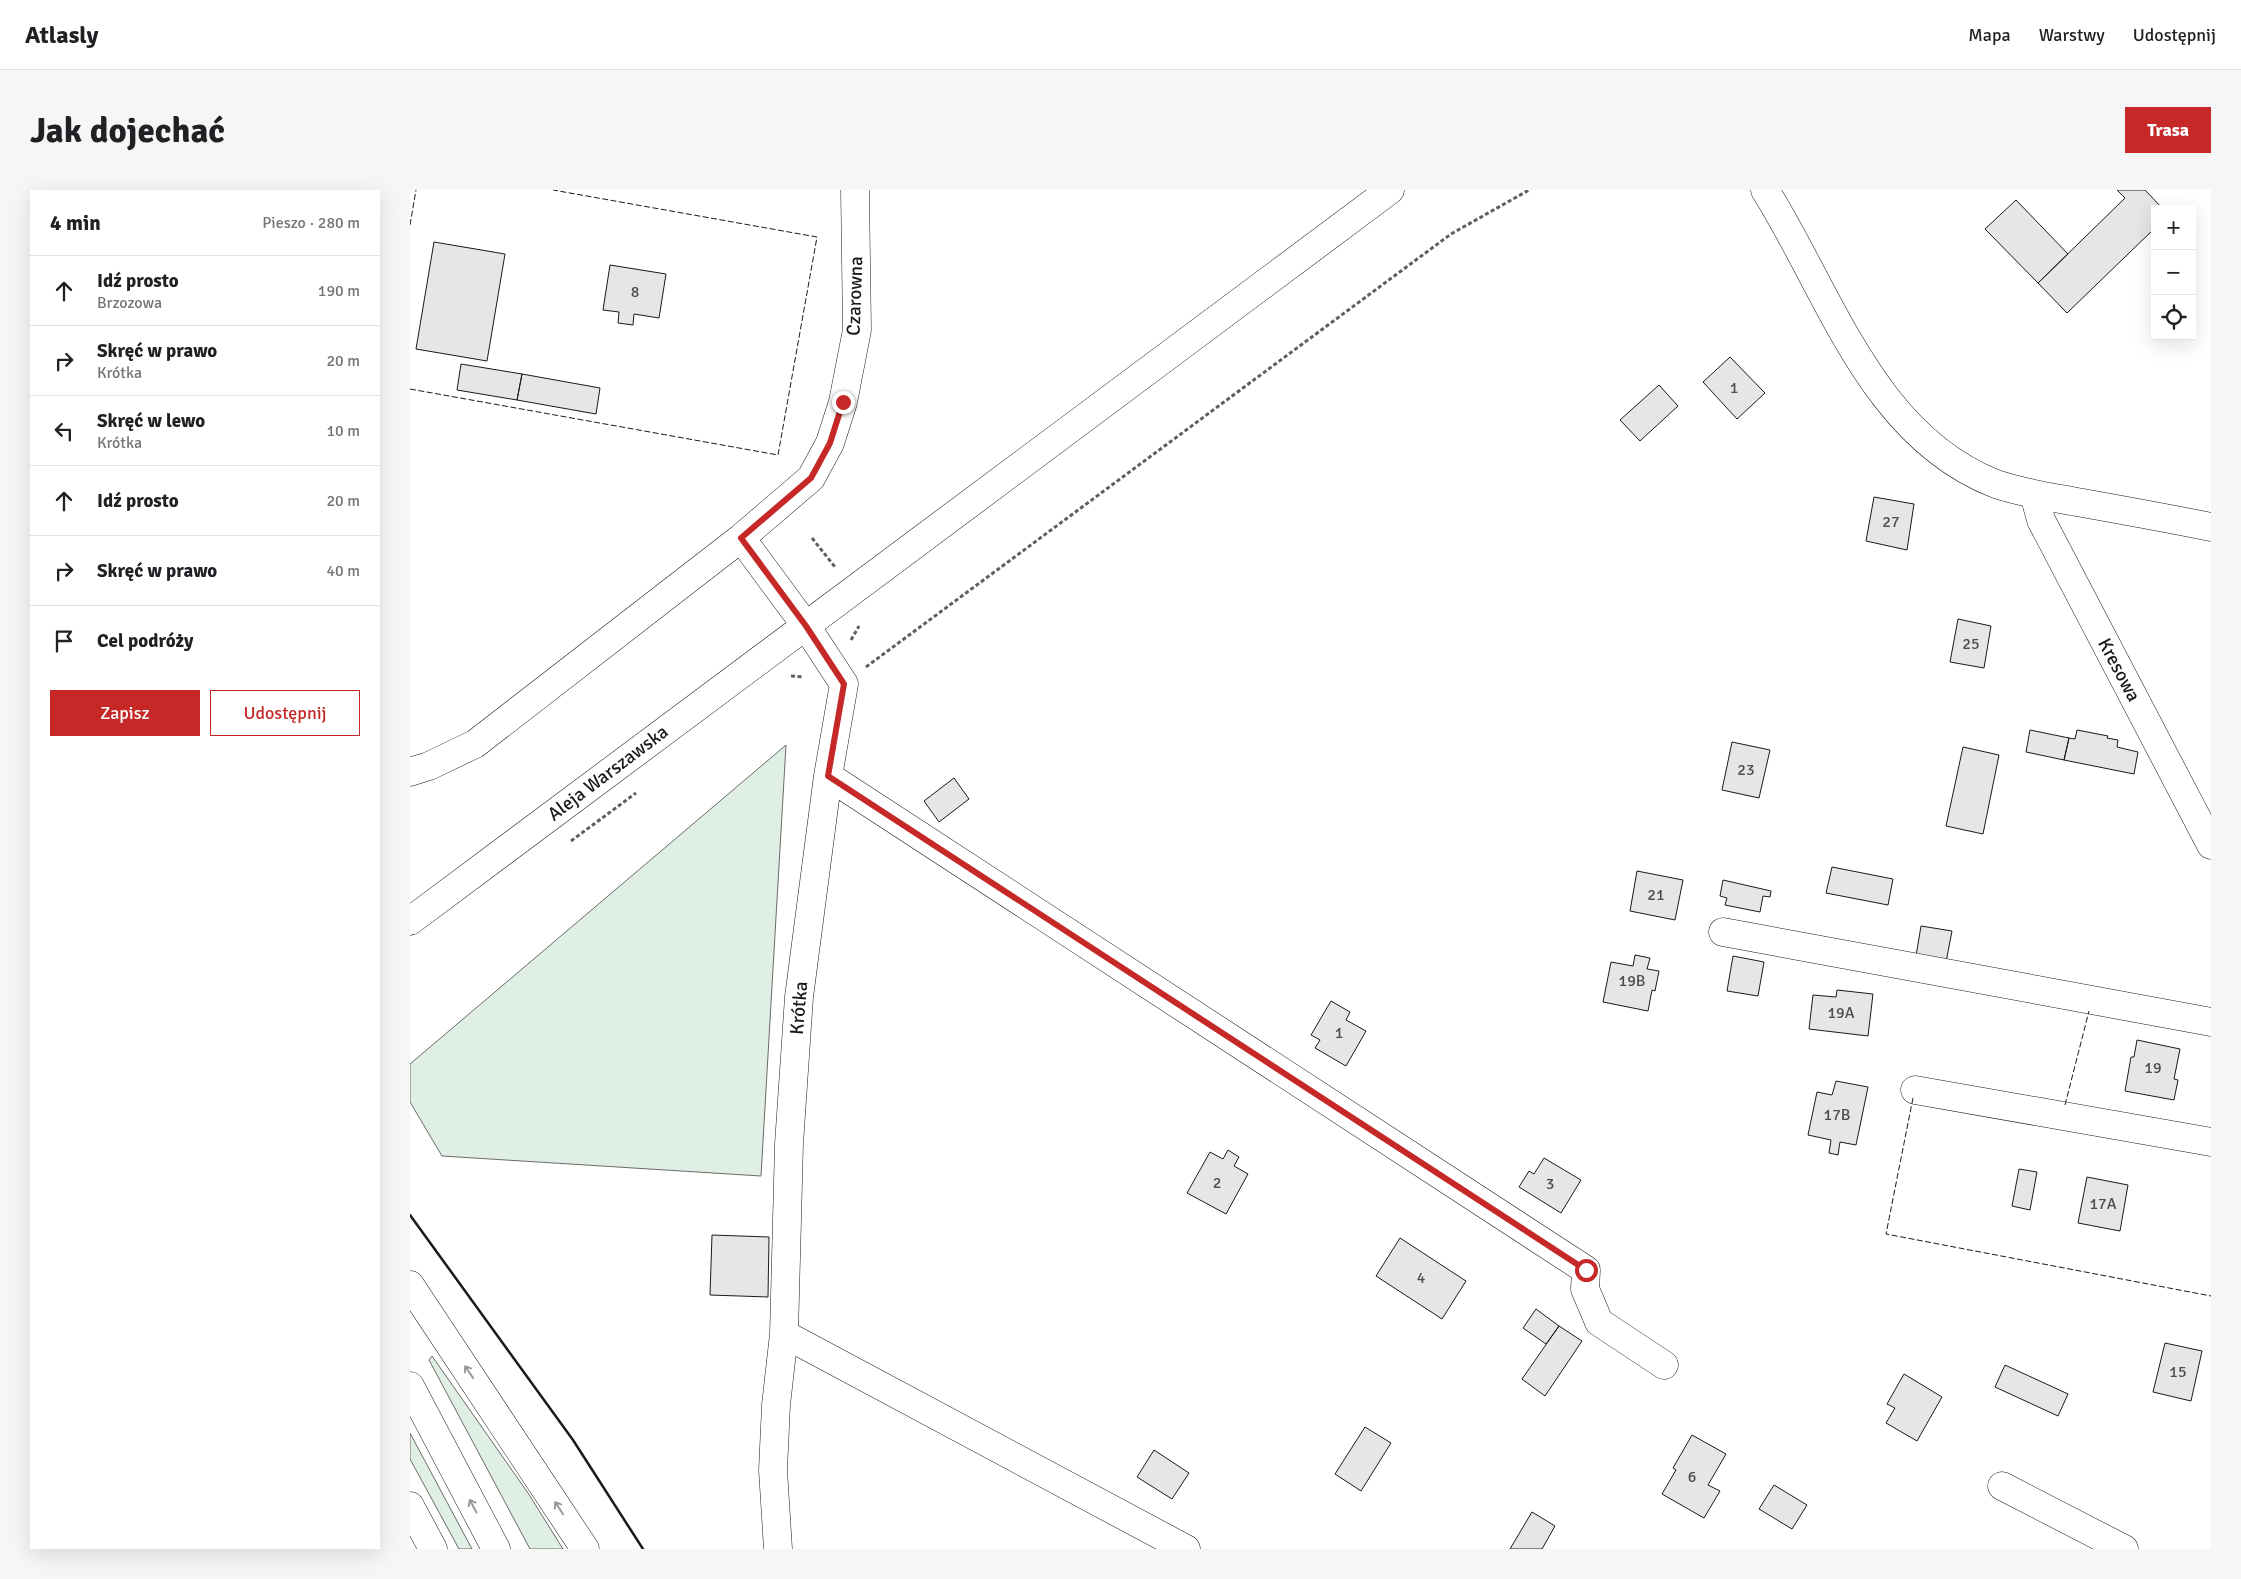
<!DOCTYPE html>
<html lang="pl">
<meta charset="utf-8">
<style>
body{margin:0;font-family:Signika,sans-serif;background:#f6f6f6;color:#202124}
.controls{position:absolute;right:15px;top:15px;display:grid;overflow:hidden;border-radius:0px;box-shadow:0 5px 20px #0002}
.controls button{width:45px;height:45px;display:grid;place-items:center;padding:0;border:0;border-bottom:1px solid #e0e0e0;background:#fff;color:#202124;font:25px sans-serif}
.stop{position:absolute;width:15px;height:15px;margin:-11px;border:4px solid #c62828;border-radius:50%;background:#fff}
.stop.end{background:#c62828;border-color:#fff;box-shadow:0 1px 5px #0008}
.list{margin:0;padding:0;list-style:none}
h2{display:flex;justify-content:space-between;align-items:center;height:65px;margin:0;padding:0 20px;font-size:21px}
h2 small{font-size:16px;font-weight:400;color:#757577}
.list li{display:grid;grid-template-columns:32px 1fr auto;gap:15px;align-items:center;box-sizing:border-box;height:70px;padding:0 20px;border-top:1px solid #e0e0e0}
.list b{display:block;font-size:19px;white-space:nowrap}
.list p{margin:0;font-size:16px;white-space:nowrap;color:#757577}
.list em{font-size:16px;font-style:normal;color:#757577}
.actions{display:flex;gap:10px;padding:15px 20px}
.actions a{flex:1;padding:11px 0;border:1px solid #c62828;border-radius:0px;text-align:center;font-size:18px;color:#c62828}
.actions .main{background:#c62828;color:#fff}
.icon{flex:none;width:28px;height:28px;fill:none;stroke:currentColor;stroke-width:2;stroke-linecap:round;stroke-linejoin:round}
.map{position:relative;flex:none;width:1801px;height:1359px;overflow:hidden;border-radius:0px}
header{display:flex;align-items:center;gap:30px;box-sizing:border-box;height:70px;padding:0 25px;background:#fff;border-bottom:1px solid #e0e0e0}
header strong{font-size:24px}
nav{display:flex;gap:28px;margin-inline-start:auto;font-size:18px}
.intro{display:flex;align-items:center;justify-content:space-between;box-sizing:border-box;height:120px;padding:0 30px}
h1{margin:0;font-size:35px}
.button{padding:12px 22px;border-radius:0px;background:#c62828;color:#fff;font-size:18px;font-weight:700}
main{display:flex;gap:30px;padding:0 30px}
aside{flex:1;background:#fff;border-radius:0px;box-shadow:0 5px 20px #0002}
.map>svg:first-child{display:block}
.green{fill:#e0efe3;stroke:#6a6a6a}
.building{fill:#e6e6e6;stroke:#1a1a1a}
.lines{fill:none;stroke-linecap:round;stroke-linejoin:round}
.minor-casing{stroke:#1a1a1a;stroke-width:29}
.highway-casing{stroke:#1a1a1a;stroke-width:29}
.path{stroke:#5f5f5f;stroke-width:3;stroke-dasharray:4 2.5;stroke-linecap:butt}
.minor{stroke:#fff;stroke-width:28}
.highway{stroke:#fff;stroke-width:28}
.fence{stroke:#1a1a1a;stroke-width:1;stroke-dasharray:6 2.5;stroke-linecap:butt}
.wall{stroke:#1a1a1a;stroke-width:2.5}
.oneway{stroke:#989898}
.route{stroke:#c62828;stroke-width:6}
.labels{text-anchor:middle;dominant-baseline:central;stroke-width:4;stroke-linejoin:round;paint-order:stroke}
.number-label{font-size:16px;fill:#4d4d4d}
.street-label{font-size:19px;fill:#1a1a1a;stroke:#fff}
</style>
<header>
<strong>Atlasly</strong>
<nav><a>Mapa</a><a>Warstwy</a><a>Udostępnij</a></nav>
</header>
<div class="intro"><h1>Jak dojechać</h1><a class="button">Trasa</a></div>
<main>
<aside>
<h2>4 min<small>Pieszo · 280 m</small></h2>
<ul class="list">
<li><svg class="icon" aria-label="ahead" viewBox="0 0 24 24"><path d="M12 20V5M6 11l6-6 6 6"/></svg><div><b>Idź prosto</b><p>Brzozowa</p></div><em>190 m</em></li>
<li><svg class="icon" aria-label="right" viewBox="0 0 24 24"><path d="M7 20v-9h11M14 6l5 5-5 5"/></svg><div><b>Skręć w prawo</b><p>Krótka</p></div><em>20 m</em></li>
<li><svg class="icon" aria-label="left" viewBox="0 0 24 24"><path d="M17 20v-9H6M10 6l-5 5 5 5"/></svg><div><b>Skręć w lewo</b><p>Krótka</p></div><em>10 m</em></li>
<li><svg class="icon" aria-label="ahead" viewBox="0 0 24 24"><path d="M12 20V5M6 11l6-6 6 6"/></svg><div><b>Idź prosto</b></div><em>20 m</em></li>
<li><svg class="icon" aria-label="right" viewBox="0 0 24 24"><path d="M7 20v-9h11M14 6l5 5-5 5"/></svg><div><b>Skręć w prawo</b></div><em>40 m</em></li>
<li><svg class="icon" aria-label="arrive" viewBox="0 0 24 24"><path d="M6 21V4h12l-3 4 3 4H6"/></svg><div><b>Cel podróży</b></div></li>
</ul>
<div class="actions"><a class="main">Zapisz</a><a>Udostępnij</a></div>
</aside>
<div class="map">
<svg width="1801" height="1359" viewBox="0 0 1801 1359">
<rect width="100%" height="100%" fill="#fff"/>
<path class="green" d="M376,555L351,986L32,966L0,912V874Z
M22,1166L118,1303L153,1359H120L19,1170Z
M0,1243L62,1359H49L0,1269Z"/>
<path class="building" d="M1707,0H1735L1753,19H1745V38L1657,123L1628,93L1715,8Z
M1606,10L1658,64L1628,93L1575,39Z
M24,52L95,64L77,171L6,159Z
M200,75L256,84L249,128L224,124L223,135L208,133L209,122L193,120Z
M1320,167L1355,203L1327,229L1293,192Z
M51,174L112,184L107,210L47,200Z
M112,184L190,198L186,224L107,210Z
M1249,195L1268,216L1230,251L1210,230Z
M1464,307L1504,314L1497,360L1456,351Z
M1548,429L1581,436L1574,478L1540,472Z
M1620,540L1659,548L1654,570L1616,562Z
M1667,540L1698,546L1697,548L1708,550L1707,557L1728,562L1724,584L1654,570L1659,548L1665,549Z
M1322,552L1360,560L1349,608L1312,600Z
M1553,557L1589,565L1573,644L1536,636Z
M544,588L559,609L529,632L514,611Z
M1422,677L1483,689L1478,715L1416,703Z
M1227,681L1273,690L1265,730L1220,721Z
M1313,690L1361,701L1360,707L1353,706L1350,722L1315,715L1317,708L1310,706Z
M1511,736L1542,741L1536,772L1506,766Z
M1225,765L1240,768L1237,779L1249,781L1245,801L1242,800L1238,821L1193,812L1201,772L1223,776Z
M1323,766L1354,772L1348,806L1317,801Z
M1427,800L1463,804L1458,846L1399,839L1403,805L1426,807Z
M921,811L940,822L936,830L956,841L936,876L905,858L910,850L901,845Z
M1727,850L1770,859L1764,889L1768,890L1764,910L1715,901L1721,867H1724Z
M1426,891L1458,897L1446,955L1430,952L1428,965L1419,963L1421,950L1398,945L1407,902L1422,905Z
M818,960L829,967L824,976L838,984L816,1024L777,1003L800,962L813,969Z
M1134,968L1171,990L1151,1023L1109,997L1119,981L1124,984Z
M1609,979L1627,982L1620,1020L1602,1016Z
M1677,987L1718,995L1710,1041L1668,1033Z
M302,1045L359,1047L358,1107L300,1105Z
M990,1048L1056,1091L1032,1129L966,1086Z
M1126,1119L1149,1136L1136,1154L1113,1138Z
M1149,1136L1172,1151L1135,1206L1112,1189Z
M1755,1153L1792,1161L1781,1211L1743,1202Z
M1595,1175L1658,1204L1648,1226L1585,1197Z
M1494,1184L1532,1207L1507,1251L1476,1233L1485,1218L1477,1214Z
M955,1237L981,1253L951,1301L925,1284Z
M1282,1245L1316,1264L1298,1295L1310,1301L1294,1328L1252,1304L1266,1280L1263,1278Z
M744,1260L779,1283L762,1309L727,1287Z
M1364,1295L1397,1315L1382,1339L1349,1319Z
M1122,1322L1145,1336L1132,1359H1100Z"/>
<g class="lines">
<g class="minor-casing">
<path id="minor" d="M1355,0C1420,103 1462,246 1586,294C1612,303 1640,307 1667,312C1712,320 1756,328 1801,337
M1624,304L1631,330L1801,655
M331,348L396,436L434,494L418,586L389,807L379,954L374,1144L366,1215L363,1280L368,1359
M0,582L19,576L65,554L331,348L401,288L420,253L433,212L447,140L445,0
M418,586L1176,1080L1175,1099L1189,1132L1254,1175
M0,731L980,0
M1313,742L1801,832
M1505,900L1801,952
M374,1144L776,1359
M1592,1296L1714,1359"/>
</g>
<g class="highway-casing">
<path id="highway" d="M0,1095L175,1359
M0,1196L86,1359
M0,1316L23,1359"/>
</g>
<path class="path" d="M402,348L425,377
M441,450L449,436
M456,477L1041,44L1119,0
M381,486L394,487
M161,651L226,603"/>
<use href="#minor" class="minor"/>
<use href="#highway" class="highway"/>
<path class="fence" d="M0,35L6,0
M0,199L368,265L407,47L143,0
M1503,908L1476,1044L1801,1106
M1655,915L1679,821"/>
<path class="wall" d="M0,1025L163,1250L233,1359"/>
</g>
<defs><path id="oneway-shaft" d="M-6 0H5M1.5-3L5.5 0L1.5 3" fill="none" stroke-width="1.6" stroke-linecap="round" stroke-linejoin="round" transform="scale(1.25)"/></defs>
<g class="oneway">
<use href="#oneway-shaft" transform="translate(59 1182) rotate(-124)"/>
<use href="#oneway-shaft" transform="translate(63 1316) rotate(-118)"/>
<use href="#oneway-shaft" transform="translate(149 1318) rotate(-123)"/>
</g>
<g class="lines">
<path class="route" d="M433,212L420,253L401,288L331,348L396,436L434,494L418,586L1176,1080"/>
</g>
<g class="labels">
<g class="number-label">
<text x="225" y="102">8</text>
<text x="1324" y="198">1</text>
<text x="1481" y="332">27</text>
<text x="1561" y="454">25</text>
<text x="1336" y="580">23</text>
<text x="1246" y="705">21</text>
<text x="1222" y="791">19B</text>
<text x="1431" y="823">19A</text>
<text x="929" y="843">1</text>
<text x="1743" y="878">19</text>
<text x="1427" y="925">17B</text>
<text x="807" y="993">2</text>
<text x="1140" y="994">3</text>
<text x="1693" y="1014">17A</text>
<text x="1011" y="1088">4</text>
<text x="1768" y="1182">15</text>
<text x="1282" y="1287">6</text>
</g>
<g class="street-label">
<text transform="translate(445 106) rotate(-88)">Czarowna</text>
<text transform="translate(1709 480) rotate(62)">Kresowa</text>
<text transform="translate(198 583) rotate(-37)">Aleja Warszawska</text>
<text transform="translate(389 818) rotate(-85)">Krótka</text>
</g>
</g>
</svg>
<div class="controls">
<button>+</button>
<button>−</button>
<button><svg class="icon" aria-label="locate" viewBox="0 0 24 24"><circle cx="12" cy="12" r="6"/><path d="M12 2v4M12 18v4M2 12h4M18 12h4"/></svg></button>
</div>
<div class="stop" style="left:1176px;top:1080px"></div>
<div class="stop end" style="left:433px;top:212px"></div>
</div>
</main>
